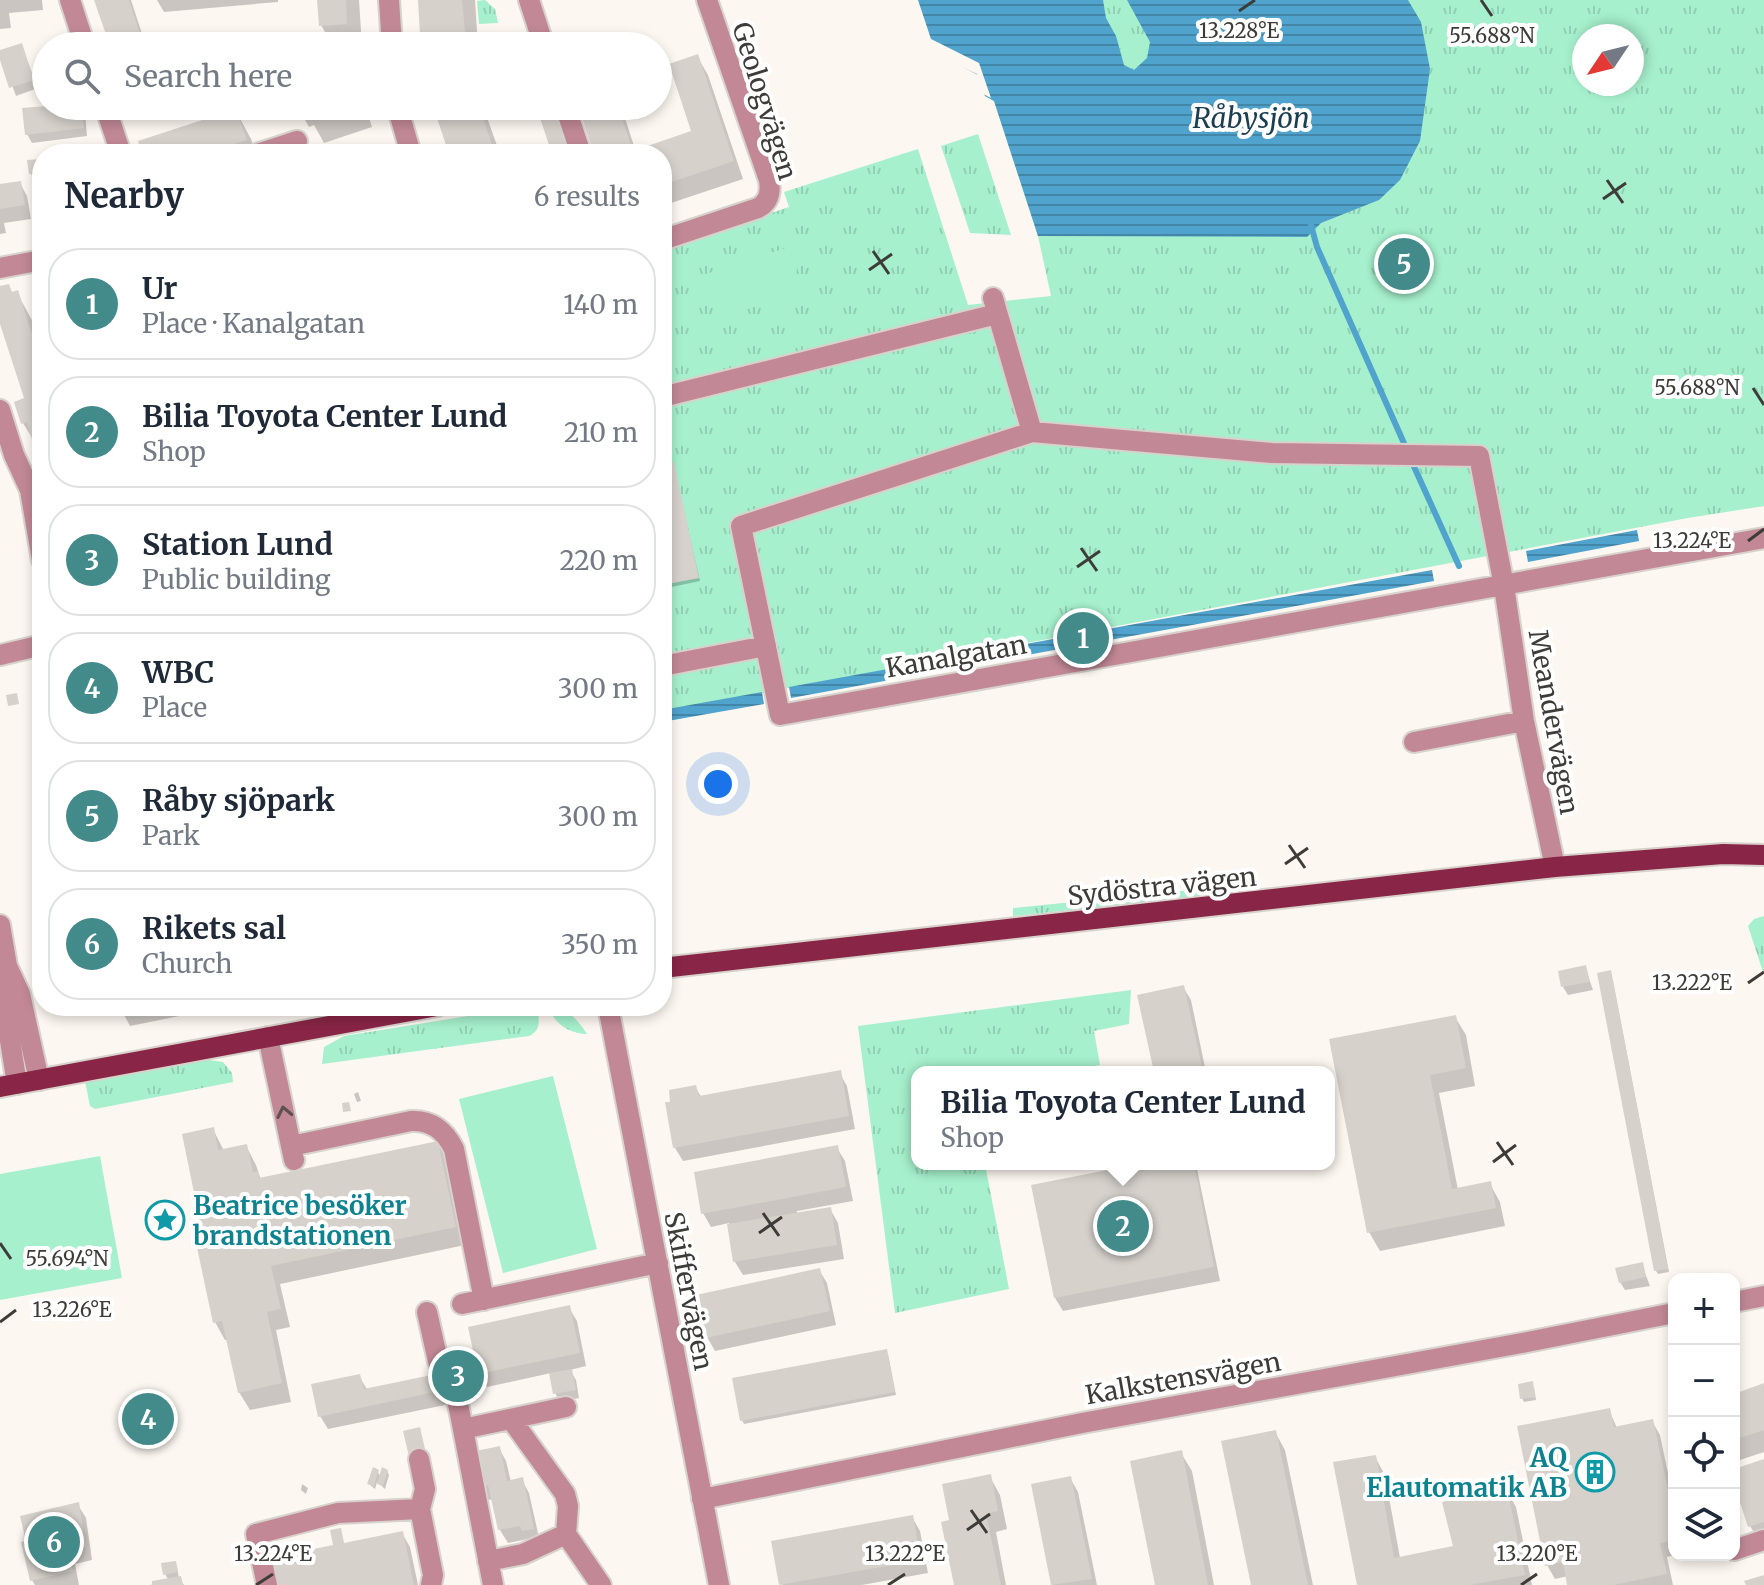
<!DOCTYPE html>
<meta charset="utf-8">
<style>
body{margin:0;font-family:Merriweather,serif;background:#f6f6f7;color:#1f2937}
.controls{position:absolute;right:24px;bottom:24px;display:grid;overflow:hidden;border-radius:16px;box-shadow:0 4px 12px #0003}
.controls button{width:72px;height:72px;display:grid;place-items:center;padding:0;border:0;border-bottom:2px solid #e0e1e3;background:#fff;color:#1f2937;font:40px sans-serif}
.compass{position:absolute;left:1572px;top:24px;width:72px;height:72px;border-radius:50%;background:#fff;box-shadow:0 4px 12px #0003;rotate:235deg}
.you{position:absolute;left:718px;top:784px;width:28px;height:28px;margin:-20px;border:6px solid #fff;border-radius:50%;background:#1a73e8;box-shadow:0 0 0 12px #1a73e833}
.badge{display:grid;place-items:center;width:52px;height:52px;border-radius:50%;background:#438b8b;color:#fff;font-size:26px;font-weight:700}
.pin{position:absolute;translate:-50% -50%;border:4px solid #fff;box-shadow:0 2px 8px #0006}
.popup{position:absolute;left:911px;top:1066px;width:424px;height:104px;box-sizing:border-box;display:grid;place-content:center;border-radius:16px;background:#fff;filter:drop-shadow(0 2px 6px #0005);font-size:26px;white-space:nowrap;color:#747a83}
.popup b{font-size:30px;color:#1f2937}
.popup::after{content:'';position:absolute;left:50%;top:100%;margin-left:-16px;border:16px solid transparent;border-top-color:#fff}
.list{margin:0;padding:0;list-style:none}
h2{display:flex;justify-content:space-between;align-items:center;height:104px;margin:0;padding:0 32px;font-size:34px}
h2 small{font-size:26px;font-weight:400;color:#747a83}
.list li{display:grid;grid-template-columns:52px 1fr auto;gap:24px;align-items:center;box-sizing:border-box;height:112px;margin:0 16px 16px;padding:0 16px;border:2px solid #e0e1e3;border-radius:32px}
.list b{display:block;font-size:30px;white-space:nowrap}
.list p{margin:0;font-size:26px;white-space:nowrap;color:#747a83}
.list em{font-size:26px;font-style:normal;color:#747a83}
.icon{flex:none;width:44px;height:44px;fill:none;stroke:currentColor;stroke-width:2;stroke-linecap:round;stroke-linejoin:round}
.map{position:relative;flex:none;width:1764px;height:1585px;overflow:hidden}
.search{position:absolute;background:#fff;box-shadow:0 4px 12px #0003;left:32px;top:32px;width:640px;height:88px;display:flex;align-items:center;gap:20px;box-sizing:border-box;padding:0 28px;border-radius:44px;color:#747a83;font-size:30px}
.panel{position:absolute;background:#fff;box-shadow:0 4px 12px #0003;left:32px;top:144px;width:640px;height:872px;border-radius:32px}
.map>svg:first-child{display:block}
.grass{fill:url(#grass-tufts);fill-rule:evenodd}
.pitch{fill:#a6f0cd}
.water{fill:url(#water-rules)}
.pier{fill:#fdf7f1}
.shadow{fill:#0003}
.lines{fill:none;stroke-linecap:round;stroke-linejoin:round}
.stream{stroke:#4fa3cc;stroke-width:6}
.building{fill:#d6d1cb}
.minor-casing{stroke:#d7d2cc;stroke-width:24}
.major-casing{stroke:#d7d2cc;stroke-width:24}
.minor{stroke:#c28896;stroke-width:20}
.major{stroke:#892547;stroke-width:20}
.oneway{stroke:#5f4f50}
.ticks{fill:none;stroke:#3e3c39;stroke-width:3}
.labels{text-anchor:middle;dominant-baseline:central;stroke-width:8;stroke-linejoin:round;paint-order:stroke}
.street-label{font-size:26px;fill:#3e3c39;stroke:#fff}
.culture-label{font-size:26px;font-weight:bold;fill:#0d838f;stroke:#fff;text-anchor:start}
.water-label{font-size:28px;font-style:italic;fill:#1a3f51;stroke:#fff}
.ticks-label{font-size:20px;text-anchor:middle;fill:#3e3c39;stroke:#fff;stroke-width:8;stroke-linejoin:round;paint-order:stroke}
</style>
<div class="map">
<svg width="1764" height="1585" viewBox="0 0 1764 1585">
<defs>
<pattern id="grass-tufts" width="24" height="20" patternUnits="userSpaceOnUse" patternTransform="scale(2)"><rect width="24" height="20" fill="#a6f0cd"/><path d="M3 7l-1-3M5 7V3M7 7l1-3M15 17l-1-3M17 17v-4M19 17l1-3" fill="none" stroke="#90cfb1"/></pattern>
<pattern id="water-rules" width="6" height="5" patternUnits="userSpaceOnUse" patternTransform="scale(2)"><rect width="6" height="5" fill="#4fa3cc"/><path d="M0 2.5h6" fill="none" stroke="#4386a7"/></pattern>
</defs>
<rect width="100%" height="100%" fill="#fdf7f1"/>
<path class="grass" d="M485,0L495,9L498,23L479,24L477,1Z
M913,0H1764V506L1688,518L662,712V249L789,207L784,192L918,149L968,305L1051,296L1038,236L994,101L985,96L978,75ZM1584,36H1632V84H1584Z
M978,134L1011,235L970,233L941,146Z
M42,464V611L18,469L37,474L36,466Z
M1241,885L1242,892L1013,916V908Z
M1764,916V975L1748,926L1754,919Z
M1131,990L1129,1024L1094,1031L1100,1065L1063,1072H917V1164H985L1009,1289L895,1313L858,1026Z
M530,1006H537C539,1019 542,1030 529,1036L322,1064L324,1047L344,1036Z
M549,1006C567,1007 578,1020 587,1034C570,1034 552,1023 549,1006Z
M202,1059L223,1062L232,1073L233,1082L95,1109L90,1106L85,1081Z"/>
<path class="pitch" d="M786,248L791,263L797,269L796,277L800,292L723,317L719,303L712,297L714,288L709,273Z
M553,1076L597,1249L503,1273L459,1099Z
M100,1156L122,1278L0,1300V1174Z"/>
<path class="water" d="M913,0H1103L1106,18L1116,36L1124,65L1134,70L1147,58L1150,42L1127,0H1408L1421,22L1430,69L1420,141L1400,180L1379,200L1321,223L1307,237L1038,236L994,101L985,96L978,75L930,50Z
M1637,530L1639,541L1528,562L1526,551Z
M1432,570L1434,581L791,698L789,687Z
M762,692L764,704L662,722V710Z"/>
<path class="pier" d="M910,0H918L931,39L979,63L991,98L983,94L977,74L938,56L936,58L928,54Z"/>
<path class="shadow" d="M0,0H42L43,10L9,13L11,28L0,29Z
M96,0H131L146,46H112Z
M157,0H278V2L164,12Z
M319,0H359L362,46H333L321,25Z
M420,0H475L478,46H428L422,35Z
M21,45L38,88L16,96L0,52Z
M697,56L708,75L743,179L662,206V154H596L580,106H621L636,152L694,133Z
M60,106H81L85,112L87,136L32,143L27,134Z
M297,106H373L366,108L372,127L324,143L314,125L309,127Z
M435,106H483L500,154H451Z
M236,111L251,139L256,154H144Z
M42,162V201L38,177H33L31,174Z
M20,183L27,196L31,219L4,223L6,233L0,234V186Z
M0,289L13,294L17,293L32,320L42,350V454L23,423L26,399L0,319Z
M673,464L700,581L662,589V467Z
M1585,967L1593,990L1568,995L1563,987Z
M1612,976L1669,1272L1658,1274L1656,1271Z
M1183,987L1191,1000L1206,1072H1156Z
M123,1006H229L130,1026L123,1013Z
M1455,1017L1466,1035L1475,1086L1439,1093L1458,1190L1490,1184L1500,1202L1505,1226L1380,1251L1369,1232L1331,1041Z
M839,1072L847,1086L855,1129L683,1161L675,1148L667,1104L695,1087L702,1098Z
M358,1092L361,1101L357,1102L354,1094Z
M213,1129L224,1151L246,1146L256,1165L261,1180L437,1143L448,1161L465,1245L280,1284L290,1327L276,1330L291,1402L250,1410L239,1392L228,1340H225L215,1322L203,1224Z
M837,1148L845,1161L853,1201L797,1211V1215L830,1209L838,1223L844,1259L743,1275L735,1262L729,1223L711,1227L703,1213Z
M1148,1164H1196L1220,1281L1063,1311L1055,1298Z
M1642,1265L1650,1286L1625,1290L1620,1282Z
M819,1270L827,1283L836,1325L715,1351L707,1337Z
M569,1308L577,1321L586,1366L570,1370L576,1380L579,1398L560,1402L555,1393L551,1373L487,1387L480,1373Z
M888,1354L896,1395L744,1424L742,1420Z
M440,1375L450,1404L328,1429L320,1416L359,1376L368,1391Z
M1764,1386V1452L1734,1462V1393L1735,1395Z
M1534,1387L1536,1400L1524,1402L1522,1398Z
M1609,1410L1617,1428L1652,1421L1660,1435L1674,1502L1675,1555L1667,1557L1673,1585H1569L1568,1576L1555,1579L1547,1565Z
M147,1417L150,1430L137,1433L135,1429Z
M1275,1432L1285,1450L1313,1585H1253Z
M499,1448L506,1461L511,1482L522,1480L529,1493L540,1542L531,1544L528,1539L508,1543L500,1530L493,1499L488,1500L480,1486Z
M1181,1453L1192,1471L1214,1585H1157Z
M1375,1457L1385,1475L1400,1558L1455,1548L1506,1489L1516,1507L1532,1585H1359Z
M1764,1461V1543L1761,1544L1750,1526L1734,1471Z
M377,1471L381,1477L387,1471L389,1475L385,1489L377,1482L375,1489L369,1484Z
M990,1477L1000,1495L1007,1529L996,1532L1006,1585H956L951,1522Z
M1070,1478L1078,1492L1097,1585H1053L1033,1486Z
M302,1484L308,1488L306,1494L301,1490Z
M78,1505L86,1518L92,1560L75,1564L79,1585H35L32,1580Z
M912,1517L920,1531L928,1573L862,1585H781Z
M402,1533L410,1547L418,1585H278L336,1547Z
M177,1566L179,1579L184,1585H150L169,1581L165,1574Z"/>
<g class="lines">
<path class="stream" d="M1311,225L1317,247L1407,450
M1411,460L1459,566"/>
</g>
<path class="building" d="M94,0H129L144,46H110Z
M317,0H346L347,24L319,26Z
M418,0H462L465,32L420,35Z
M22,43L34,80L9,88L0,60V50Z
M698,54L734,161L662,185V154H594L578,106H618L633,151L691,131L669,64Z
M46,106H81L84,128L25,135L22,108Z
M303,106H336V107L307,116Z
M433,106H479L495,154H449Z
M554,107L569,150L559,154H552L538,112Z
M236,109L247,140L203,154H142L138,141Z
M42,159V173L29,174L27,160Z
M42,176V200L39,201L36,177Z
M21,181L25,205L0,209V184Z
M9,284L12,292L18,290L42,366V441L33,443L27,422L21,424L14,402L24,398L0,324V286Z
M674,462L699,578L662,585V465Z
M17,693L19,704L8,706L6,695Z
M1586,965L1590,982L1561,987L1558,971Z
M1611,970L1668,1269L1654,1271L1597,973Z
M1184,985L1203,1072H1154L1137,995Z
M121,1006H150V1007L121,1014Z
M1456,1015L1466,1068L1430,1075L1452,1189L1491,1181L1496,1208L1367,1233L1329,1039Z
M841,1070L849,1116L673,1148L665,1102H670L669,1090L696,1085L699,1096Z
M349,1102L351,1111L343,1112L342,1103Z
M214,1127L218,1150L247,1144L253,1172L258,1171L259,1178L438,1141L456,1227L271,1266L281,1309L267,1312L282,1383L238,1393L222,1321L213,1323L192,1224L200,1222L182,1134Z
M838,1145L846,1187L701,1214L694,1172Z
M1138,1164H1194L1214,1267L1054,1298L1031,1185Z
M831,1207L837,1245L733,1262L727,1224Z
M1643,1262L1646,1277L1619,1283L1615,1268Z
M820,1268L830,1311L706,1338L696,1295Z
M570,1305L580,1353L478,1374L468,1327Z
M887,1349L895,1392L740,1421L732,1378Z
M572,1369L576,1390L553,1394L549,1373Z
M441,1373L444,1390L318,1417L311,1384L360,1374L364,1389Z
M1533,1381L1535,1397L1520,1399L1518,1384Z
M1764,1383V1430L1734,1440V1394Z
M1610,1408L1614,1427L1653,1419L1674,1518V1540L1660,1543L1667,1574L1613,1585H1567L1563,1562L1545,1566L1517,1426Z
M146,1411L150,1426L133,1430L130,1415Z
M420,1427L427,1458L410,1461L403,1431Z
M1276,1430L1308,1585H1251L1221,1441Z
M500,1446L507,1481L523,1477L534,1529L522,1531L520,1526L498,1530L488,1485L478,1487L471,1452Z
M1182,1450L1208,1585H1155L1130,1461Z
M1376,1455L1394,1558L1453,1546L1442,1502L1507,1487L1525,1575L1470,1585H1357L1333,1462Z
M1764,1459V1522L1748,1527L1734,1484V1469Z
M373,1467L379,1470L374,1486L367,1484Z
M382,1467L388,1470L383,1486L377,1484Z
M991,1474L998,1511L986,1514L1001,1585H954L941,1522L949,1520L942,1484Z
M1071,1476L1092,1579L1051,1585L1031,1484Z
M79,1502L86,1547L68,1551L73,1571L30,1581L21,1542L26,1541L20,1516Z
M913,1515L921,1560L779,1585L771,1541Z
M341,1528L344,1543L403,1531L414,1585H276L271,1558L333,1545L330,1530Z
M176,1561L178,1572L163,1575L161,1563Z
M1764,1575V1585H1746L1744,1581Z
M181,1576L183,1585H152V1581Z"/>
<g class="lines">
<g class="minor-casing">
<path id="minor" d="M70,0L85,46
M389,0L392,46
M529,0L544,46
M105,106L121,154
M397,106L411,154
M565,106L581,154
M257,154L297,141
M662,240L758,208C769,202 771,192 769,180L707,0
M0,268L42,260
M993,298L1032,432
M662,397L997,314
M0,410L14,455L30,490L42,560
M0,655L42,645
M662,666L766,646
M1414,742L1524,721
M1555,867L1524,721L1504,586L1479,456L1272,453L1032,432L741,526L780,715L1764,538
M0,925L7,966L20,994L39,1080
M7,966L3,997L17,1084
M608,1006L719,1585
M268,1037L294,1160
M291,1146L411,1121C432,1120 445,1131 454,1149L484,1300
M1734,1302L1764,1296
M462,1304L658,1263
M427,1312L438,1361L456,1394L463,1429L566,1407
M511,1419L565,1494L568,1506L566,1534L601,1585
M463,1429L493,1585
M419,1459L425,1489L420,1509
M702,1499L1082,1423L1522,1343L1674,1313
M1734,1550L1764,1540
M488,1561L523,1554L566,1534
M267,1585L256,1534L338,1513L420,1509L433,1575L431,1585"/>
</g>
<g class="major-casing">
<path id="major" d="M662,968L1555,867L1723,854L1764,855
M0,1087L437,1006"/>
</g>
<use href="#minor" class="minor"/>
<use href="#major" class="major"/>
</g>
<defs><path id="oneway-chevron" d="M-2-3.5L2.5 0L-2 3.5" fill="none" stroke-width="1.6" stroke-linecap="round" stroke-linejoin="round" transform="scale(2)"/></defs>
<use class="oneway" href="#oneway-chevron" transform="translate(284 1112) rotate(-102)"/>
<path class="ticks" d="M1481,0L1492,16M1239,11L1255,0M1607,180L1623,203M1603,199L1626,183M873,251L889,274M869,270L892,254M1753,388L1764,405M1748,541L1764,529M1081,548L1097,571M1077,567L1100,551M1289,845L1305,868M1285,864L1308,848M1748,983L1764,972M1497,1142L1513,1165M1493,1162L1516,1145M763,1213L779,1236M759,1233L782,1217M0,1243L11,1259M0,1322L16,1310M971,1510L987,1533M967,1530L990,1514M256,1585L273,1574M888,1585L905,1574M1521,1585L1537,1574"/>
<defs>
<g id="sight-ring" transform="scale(2)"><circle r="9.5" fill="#fff" stroke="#0f9aa8" stroke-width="1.5"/><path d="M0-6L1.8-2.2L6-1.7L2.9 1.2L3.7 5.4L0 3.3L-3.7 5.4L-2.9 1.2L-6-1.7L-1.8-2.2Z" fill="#0f9aa8"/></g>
<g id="building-ring" transform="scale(2)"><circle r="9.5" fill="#fff" stroke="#0f9aa8" stroke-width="1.5"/><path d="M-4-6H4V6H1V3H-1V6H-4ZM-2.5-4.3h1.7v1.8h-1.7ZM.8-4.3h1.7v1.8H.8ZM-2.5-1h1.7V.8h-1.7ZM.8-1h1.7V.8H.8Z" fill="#0f9aa8"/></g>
</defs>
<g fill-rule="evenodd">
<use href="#sight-ring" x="165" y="1220"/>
<use href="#building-ring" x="1595" y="1472"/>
</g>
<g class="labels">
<g class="street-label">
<text transform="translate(765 101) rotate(73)">Geologvägen</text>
<text transform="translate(956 656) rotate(-10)">Kanalgatan</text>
<text transform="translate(1554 722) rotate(80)">Meandervägen</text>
<text transform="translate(1162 886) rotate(-6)">Sydöstra vägen</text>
<text transform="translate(689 1291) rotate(79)">Skiffervägen</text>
<text transform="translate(1183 1378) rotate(-10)">Kalkstensvägen</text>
</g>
<g class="culture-label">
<text x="193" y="1205">Beatrice besöker<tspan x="193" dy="30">brandstationen</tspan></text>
<text x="1567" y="1457" text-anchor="end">AQ<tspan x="1567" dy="30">Elautomatik AB</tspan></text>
</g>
<g class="water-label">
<text x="1251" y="118">Råbysjön</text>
</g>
</g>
<g class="ticks-label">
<text x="1239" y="38">13.228°E</text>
<text x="1492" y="43">55.688°N</text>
<text x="1697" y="395">55.688°N</text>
<text x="1692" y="548">13.224°E</text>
<text x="1692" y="990">13.222°E</text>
<text x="67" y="1266">55.694°N</text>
<text x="72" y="1317">13.226°E</text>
<text x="273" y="1561">13.224°E</text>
<text x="905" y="1561">13.222°E</text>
<text x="1537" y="1561">13.220°E</text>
</g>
</svg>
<div class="controls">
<button>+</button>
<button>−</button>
<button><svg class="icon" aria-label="locate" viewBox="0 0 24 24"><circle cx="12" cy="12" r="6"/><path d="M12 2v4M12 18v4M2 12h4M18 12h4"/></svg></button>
<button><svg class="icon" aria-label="layers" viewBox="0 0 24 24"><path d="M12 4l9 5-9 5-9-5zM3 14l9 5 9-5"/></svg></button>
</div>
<svg class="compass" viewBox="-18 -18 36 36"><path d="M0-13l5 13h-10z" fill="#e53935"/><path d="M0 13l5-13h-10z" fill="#747a83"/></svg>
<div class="you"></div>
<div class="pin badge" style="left:1083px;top:638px">1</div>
<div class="pin badge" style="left:1123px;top:1226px">2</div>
<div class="popup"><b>Bilia Toyota Center Lund</b>Shop</div>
<div class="pin badge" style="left:458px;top:1376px">3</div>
<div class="pin badge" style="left:148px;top:1419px">4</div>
<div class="pin badge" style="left:1404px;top:264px">5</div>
<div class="pin badge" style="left:54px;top:1542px">6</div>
<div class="search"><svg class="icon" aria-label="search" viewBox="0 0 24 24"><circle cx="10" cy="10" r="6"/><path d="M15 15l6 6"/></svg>Search here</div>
<section class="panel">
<h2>Nearby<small>6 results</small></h2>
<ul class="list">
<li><span class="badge">1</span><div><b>Ur</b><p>Place · Kanalgatan</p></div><em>140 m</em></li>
<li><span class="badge">2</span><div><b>Bilia Toyota Center Lund</b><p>Shop</p></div><em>210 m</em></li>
<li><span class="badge">3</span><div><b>Station Lund</b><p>Public building</p></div><em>220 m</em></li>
<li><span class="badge">4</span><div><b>WBC</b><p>Place</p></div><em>300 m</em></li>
<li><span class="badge">5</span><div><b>Råby sjöpark</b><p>Park</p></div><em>300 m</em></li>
<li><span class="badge">6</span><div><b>Rikets sal</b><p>Church</p></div><em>350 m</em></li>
</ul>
</section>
</div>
